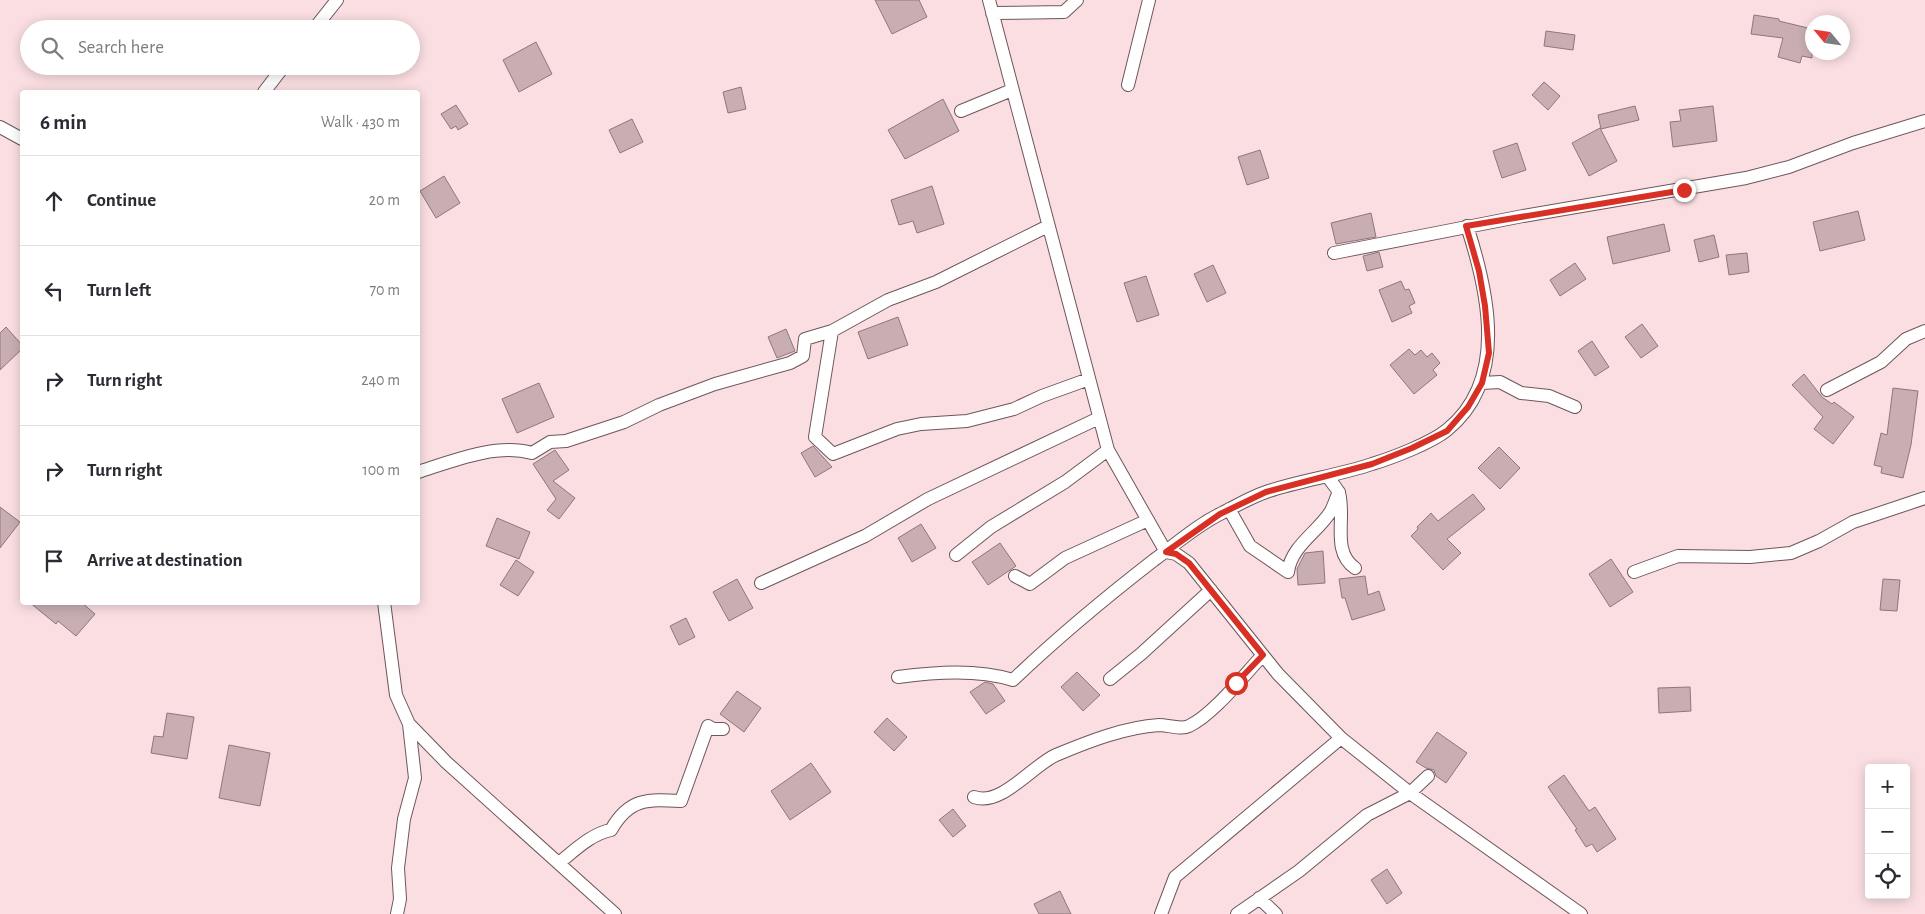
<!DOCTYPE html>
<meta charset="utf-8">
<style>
body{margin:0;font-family:"Alegreya Sans",sans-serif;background:#f2f2f3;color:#2b2b33}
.controls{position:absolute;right:15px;bottom:15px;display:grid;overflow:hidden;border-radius:5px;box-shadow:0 2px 12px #0003}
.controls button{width:45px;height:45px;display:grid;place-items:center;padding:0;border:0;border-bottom:1px solid #e1e1e2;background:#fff;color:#2b2b33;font:25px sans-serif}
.compass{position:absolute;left:1805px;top:15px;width:45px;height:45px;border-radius:50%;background:#fff;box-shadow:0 2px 12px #0003;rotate:299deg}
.stop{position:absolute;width:15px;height:15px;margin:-11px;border:4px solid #d93025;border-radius:50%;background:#fff}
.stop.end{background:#d93025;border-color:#fff;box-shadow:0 1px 5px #0008}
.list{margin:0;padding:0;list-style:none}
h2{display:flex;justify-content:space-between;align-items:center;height:65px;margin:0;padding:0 20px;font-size:21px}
h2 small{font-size:16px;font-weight:400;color:#7c7c81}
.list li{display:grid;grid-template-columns:32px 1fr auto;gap:15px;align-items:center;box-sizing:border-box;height:90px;padding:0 20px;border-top:1px solid #e1e1e2}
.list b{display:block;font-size:19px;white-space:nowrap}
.list em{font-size:16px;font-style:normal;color:#7c7c81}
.icon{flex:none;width:28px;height:28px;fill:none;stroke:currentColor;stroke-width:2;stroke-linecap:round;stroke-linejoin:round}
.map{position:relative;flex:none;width:1925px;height:914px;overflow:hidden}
.search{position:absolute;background:#fff;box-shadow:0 2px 12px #0003;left:20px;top:20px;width:400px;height:55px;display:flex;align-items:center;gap:12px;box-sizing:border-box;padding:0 18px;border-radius:28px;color:#7c7c81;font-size:19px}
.panel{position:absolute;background:#fff;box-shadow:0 2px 12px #0003;left:20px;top:90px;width:400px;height:515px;border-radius:5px}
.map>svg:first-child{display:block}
.building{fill:#c8aeb2;stroke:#8f767a}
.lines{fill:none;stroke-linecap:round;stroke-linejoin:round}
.street-casing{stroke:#6d565a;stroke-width:14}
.street{stroke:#fff;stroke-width:12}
.route{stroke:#d93025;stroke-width:6}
</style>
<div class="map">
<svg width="1925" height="914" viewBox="0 0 1925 914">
<rect width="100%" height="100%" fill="#fadee2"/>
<path class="building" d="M875,0H919L927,17L892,34Z
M1754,15L1779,19V21L1812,29V58L1802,56L1800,63L1778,57L1783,38L1751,34Z
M1546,31L1575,35L1573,50L1544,46Z
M536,42L552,74L519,92L503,60Z
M1544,82L1560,96L1548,110L1532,95Z
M741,87L746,109L728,113L723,92Z
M943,99L959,131L905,159L888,130Z
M456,105L468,124L458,130L456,126L451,129L441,114Z
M1635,106L1639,120L1601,129L1598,115Z
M1713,106L1717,141L1673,147L1670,122L1681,121L1679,110Z
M632,119L643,142L620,153L609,130Z
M1600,128L1617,161L1589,176L1572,143Z
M1517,143L1526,170L1502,178L1493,151Z
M1260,150L1269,178L1247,185L1238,157Z
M444,176L460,203L436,218L420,191Z
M932,186L944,224L917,233L913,221L899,225L891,200Z
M1858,211L1865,240L1820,251L1813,222Z
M1371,213L1376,237L1336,244L1331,223Z
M1664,224L1670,251L1613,264L1607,237Z
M1714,235L1719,257L1699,262L1694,240Z
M1379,252L1383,267L1367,271L1363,256Z
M1747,253L1749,272L1729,275L1726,255Z
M1575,263L1586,279L1560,296L1550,280Z
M1213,265L1226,293L1207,302L1194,274Z
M1146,276L1159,315L1137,322L1124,283Z
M1401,281L1405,290L1409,289L1415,303L1409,306L1412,313L1392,322L1379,290Z
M898,317L908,345L868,359L858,332Z
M1642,324L1658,346L1641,358L1625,337Z
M6,327L22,345V349L0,370V333Z
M786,329L795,351L777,358L768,337Z
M1592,341L1609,367L1595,376L1578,351Z
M1409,349L1415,355L1421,350L1427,357L1432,353L1440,363L1433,370L1437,375L1414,394L1390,365Z
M1804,374L1822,397L1832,404L1834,402L1854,417L1833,444L1814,429L1823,417L1792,385Z
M539,383L554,417L517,433L502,399Z
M1893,388L1918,391L1911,445L1903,478L1881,473L1882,467L1874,465L1881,433L1887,435Z
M813,446L832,467L815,477L801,453Z
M1499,447L1520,468L1500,489L1478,468Z
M555,450L569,470L553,481L575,498L559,519L547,510L556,499L533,464Z
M1473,494L1485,509L1447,539L1461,553L1443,570L1411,536L1418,529L1417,527L1431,513L1438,521Z
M0,507L20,522L0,548Z
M497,518L530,532L519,559L486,546Z
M921,524L936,548L912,562L898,538Z
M1000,543L1016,566L988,585L972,562Z
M1323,551L1325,583L1298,585L1297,569L1305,553Z
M1611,559L1633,592L1610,607L1589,574Z
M516,560L534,572L518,596L500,585Z
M1365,576L1368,595L1379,591L1385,610L1352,620L1345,598H1342L1339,579Z
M737,579L753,608L729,621L713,592Z
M1883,579L1900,580L1897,611L1880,610Z
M29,602H81L95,614L76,636L58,621L56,624Z
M686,618L695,637L679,645L670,626Z
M1077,672L1100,695L1083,711L1061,687Z
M985,682L993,684L1005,701L986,714L970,692Z
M1690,687L1691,711L1659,713L1658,688Z
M737,691L761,708L744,732L720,714Z
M167,713L194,717L187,759L151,753L154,736L163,737Z
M887,718L907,737L894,751L874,732Z
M1437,732L1467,753L1446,783L1436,776L1434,770L1426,768L1416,762Z
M229,745L270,753L260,806L219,798Z
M811,763L831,792L790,820L771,791Z
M1564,775L1589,811L1595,807L1616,839L1597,852L1592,844L1586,847L1575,830L1577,829L1548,787Z
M953,809L966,826L953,837L939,820Z
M1387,869L1402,893L1387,904L1371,880Z
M1060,891L1071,914H1039L1034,904Z"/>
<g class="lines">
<g class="street-casing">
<path id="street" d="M989,0L1108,450L1166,552L1176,554L1189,563L1278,674L1341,738L1410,793L1581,914
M992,13L1064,12L1077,0
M314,29L337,0
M1128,85L1149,0
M264,92L284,66
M961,111L1012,90
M0,127L22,139
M1334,253L1523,216L1746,178L1789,167L1853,143L1925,121
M832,331L815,437L833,454L897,429L921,424L967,421L1014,409L1042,396L1089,379
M1482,383L1500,382L1521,393L1549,396L1575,407
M1827,390L1881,362L1906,339L1925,331
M418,472C452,461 496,443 532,453L550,442L566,441L624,422L659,405L715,384L790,363L803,356L805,339L832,331L888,300L936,282L1048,226
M1328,477C1331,482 1337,488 1339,493C1346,517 1331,552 1355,568
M1229,509L1250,546L1288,572C1291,546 1318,532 1331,511C1334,505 1336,498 1339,492
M956,555L991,527L1065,482L1108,450
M1634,572L1678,556L1750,557L1791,553L1819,541L1853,522L1925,498
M1015,576L1030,584L1065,558L1148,520
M761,583L865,536L928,499L1099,418
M384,602L396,695L409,724L446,762L615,914
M898,677C936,672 977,669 1013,680C1058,637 1105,598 1154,560C1176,544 1197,525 1222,513C1236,506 1251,497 1266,492C1300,480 1337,476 1372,464C1392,458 1431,443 1447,430C1509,380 1488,291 1467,226
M1110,679L1141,654L1211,590
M974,797C1001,807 1033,765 1056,755C1087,742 1125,727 1159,725C1168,725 1181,730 1189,726C1213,715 1244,675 1263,655
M560,862C575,850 591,834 611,830C629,798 648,799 681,801L708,726L713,729H723
M1259,898L1276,914
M397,914L400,899L398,868L404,819L415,778L409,724
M1161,914L1175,877L1341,738
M1237,914L1299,871L1367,815L1410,793L1428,776"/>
</g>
<use href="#street" class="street"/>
</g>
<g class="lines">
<path class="route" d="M1236,683L1263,655L1189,563L1176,554L1166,552L1220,514L1266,492L1372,464L1412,448L1447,431L1468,407L1482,383L1489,353L1485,306L1479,271L1466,226L1684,190"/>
</g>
</svg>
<div class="controls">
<button>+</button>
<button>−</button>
<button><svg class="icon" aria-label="locate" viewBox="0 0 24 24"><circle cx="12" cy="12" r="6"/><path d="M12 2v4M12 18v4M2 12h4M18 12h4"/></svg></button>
</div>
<svg class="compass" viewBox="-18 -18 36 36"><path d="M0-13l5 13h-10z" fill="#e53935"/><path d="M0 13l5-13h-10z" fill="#7c7c81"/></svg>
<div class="stop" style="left:1236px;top:683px"></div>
<div class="stop end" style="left:1684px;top:190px"></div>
<div class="search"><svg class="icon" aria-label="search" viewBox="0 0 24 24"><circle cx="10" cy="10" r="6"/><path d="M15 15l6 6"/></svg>Search here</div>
<section class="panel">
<h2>6 min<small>Walk · 430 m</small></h2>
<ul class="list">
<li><svg class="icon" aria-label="ahead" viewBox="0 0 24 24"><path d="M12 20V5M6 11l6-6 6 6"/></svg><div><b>Continue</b></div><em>20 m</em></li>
<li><svg class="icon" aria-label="left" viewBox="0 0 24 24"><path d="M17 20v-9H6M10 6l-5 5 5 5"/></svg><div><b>Turn left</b></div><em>70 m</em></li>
<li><svg class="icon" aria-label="right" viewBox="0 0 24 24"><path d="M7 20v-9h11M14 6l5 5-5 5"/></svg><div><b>Turn right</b></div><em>240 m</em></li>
<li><svg class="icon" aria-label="right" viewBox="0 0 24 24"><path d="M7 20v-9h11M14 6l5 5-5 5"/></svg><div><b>Turn right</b></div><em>100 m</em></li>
<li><svg class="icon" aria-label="arrive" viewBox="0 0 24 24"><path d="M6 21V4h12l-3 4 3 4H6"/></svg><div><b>Arrive at destination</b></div></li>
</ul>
</section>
</div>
